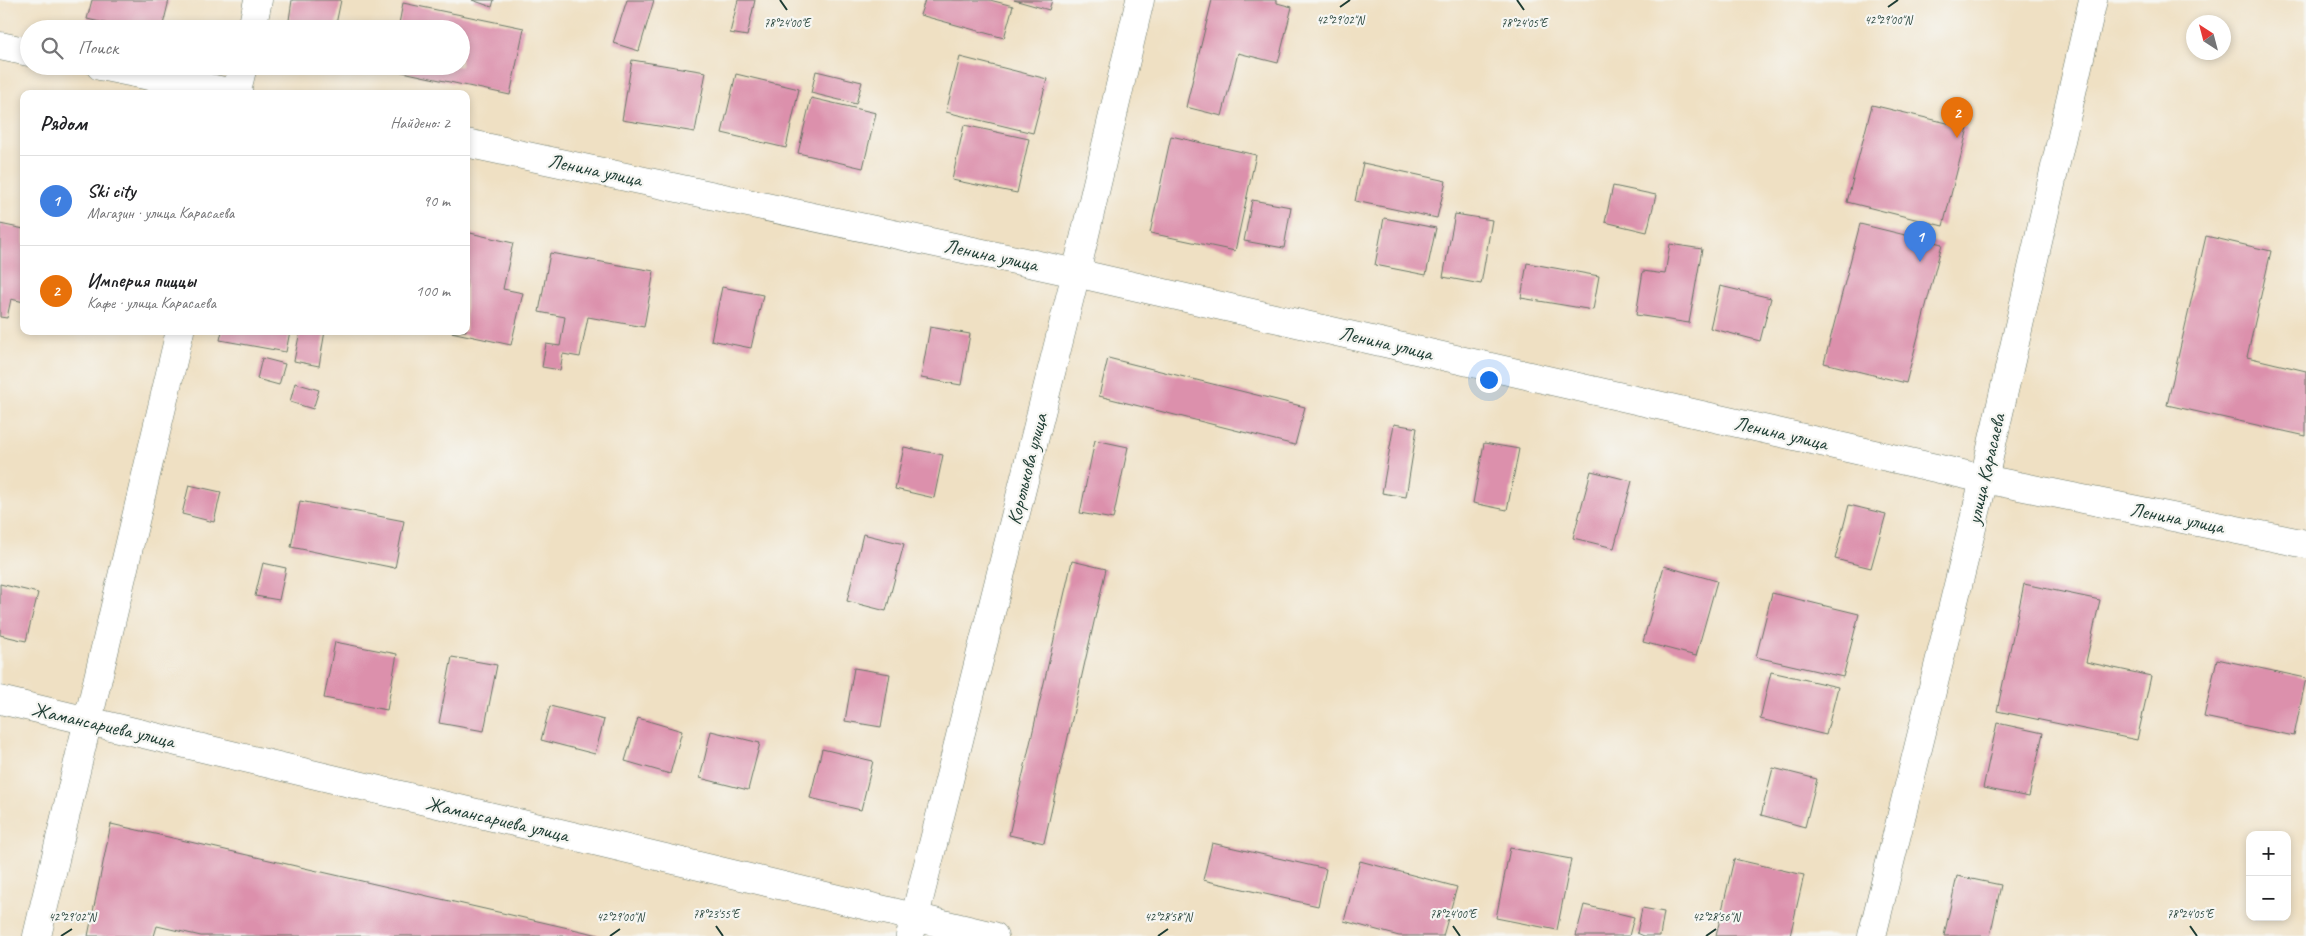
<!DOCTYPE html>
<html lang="ru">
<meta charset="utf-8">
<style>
body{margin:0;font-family:Caveat,sans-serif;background:#f6f6f6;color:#202124}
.controls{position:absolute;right:15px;bottom:15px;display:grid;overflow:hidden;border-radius:10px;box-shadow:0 2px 8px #0003}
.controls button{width:45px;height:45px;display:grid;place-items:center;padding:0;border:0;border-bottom:1px solid #e0e0e0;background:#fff;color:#202124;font:25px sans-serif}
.compass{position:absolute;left:2186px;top:15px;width:45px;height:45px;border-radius:50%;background:#fff;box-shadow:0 2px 8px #0003;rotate:324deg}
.you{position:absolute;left:1488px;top:379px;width:18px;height:18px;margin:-12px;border:4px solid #fff;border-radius:50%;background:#1a73e8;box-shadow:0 0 0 8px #1a73e833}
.badge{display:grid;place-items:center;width:32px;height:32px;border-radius:50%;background:#111827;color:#fff;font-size:16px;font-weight:700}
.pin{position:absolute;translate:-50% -41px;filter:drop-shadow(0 1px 2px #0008)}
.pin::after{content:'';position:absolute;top:26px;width:18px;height:15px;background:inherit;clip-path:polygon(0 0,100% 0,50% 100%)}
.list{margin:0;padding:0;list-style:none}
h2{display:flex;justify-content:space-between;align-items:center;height:65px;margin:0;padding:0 20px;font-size:21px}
h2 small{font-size:16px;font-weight:400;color:#757577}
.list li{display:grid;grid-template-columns:32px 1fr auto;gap:15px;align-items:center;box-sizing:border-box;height:90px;padding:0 20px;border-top:1px solid #e0e0e0}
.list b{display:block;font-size:19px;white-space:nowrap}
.list p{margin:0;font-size:16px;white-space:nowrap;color:#757577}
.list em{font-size:16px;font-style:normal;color:#757577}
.icon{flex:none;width:28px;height:28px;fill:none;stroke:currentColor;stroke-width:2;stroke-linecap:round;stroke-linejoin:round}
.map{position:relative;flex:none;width:2306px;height:936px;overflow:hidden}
.search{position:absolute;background:#fff;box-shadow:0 2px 8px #0003;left:20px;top:20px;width:450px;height:55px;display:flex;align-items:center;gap:12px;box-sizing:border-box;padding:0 18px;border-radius:28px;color:#757577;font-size:19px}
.panel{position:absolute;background:#fff;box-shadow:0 2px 8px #0003;left:20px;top:90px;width:450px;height:245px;border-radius:10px}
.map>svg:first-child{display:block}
.building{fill:#dc90ac}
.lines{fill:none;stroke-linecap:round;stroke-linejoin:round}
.street-casing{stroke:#687666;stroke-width:29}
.secondary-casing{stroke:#687666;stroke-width:29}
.street{stroke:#fff;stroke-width:28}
.secondary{stroke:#fff;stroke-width:28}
.ticks{fill:none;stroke:#1f3d34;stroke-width:2}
.labels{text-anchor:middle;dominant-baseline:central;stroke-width:4.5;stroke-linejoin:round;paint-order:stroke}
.street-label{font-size:20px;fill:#1f3d34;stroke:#f6f6f2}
.ticks-label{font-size:12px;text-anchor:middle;fill:#1f3d34;stroke:#f6f6f2;stroke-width:4.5;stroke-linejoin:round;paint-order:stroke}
</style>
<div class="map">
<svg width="2306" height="936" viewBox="0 0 2306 936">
<rect width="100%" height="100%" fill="#f6f6f2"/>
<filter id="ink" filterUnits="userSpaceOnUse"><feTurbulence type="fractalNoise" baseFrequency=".02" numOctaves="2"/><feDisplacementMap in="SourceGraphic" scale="10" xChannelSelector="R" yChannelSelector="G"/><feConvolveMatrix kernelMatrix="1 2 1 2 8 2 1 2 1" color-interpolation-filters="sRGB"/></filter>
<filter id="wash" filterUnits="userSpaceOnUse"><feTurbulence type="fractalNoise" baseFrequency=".0096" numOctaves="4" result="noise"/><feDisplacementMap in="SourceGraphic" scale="20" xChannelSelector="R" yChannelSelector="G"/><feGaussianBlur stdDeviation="1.12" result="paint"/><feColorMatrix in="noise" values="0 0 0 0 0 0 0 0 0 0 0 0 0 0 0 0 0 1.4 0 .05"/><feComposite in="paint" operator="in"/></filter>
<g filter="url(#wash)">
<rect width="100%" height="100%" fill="#efe0c3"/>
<g id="blocks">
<path class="building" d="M92,0H169L162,29H130L87,19Z
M292,0H341L335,29L289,20Z
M472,0H494L492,7Z
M627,0H654L639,51L613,43Z
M738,0H755L747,36L730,33Z
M925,0H990L1013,6L1004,38L920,15Z
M1014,0H1052L1049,10Z
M1212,0H1277V3L1292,7L1278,63L1238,53L1222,116L1186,107Z
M403,3L524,28L510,95L389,69L390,66H461V29H398Z
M960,57L1047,79L1033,133L946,112Z
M632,60L706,72L695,132L622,120Z
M816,71L862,82L856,104L811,93Z
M736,74L799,89L786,148L722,133Z
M811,98L876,113L863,168L798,153Z
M1872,105L1968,128L1943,226L1847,202Z
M964,125L1029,139L1017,193L952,180Z
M1171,136L1256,155L1235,251L1150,233Z
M1363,163L1446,181L1437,218L1355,201Z
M1613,186L1656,195L1647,232L1605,222Z
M1252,200L1291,207L1284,248L1244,241Z
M1455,214L1492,220L1481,284L1443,277Z
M1384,218L1436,228L1426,275L1375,265Z
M0,224L24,229V302L11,299L7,318L0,317Z
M1860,224L1942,244L1906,383L1824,363Z
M466,232L513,243L503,289L523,293L511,345L451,332L466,331Z
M2206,236L2271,251L2247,357L2306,371V436L2167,405Z
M1670,244L1702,249L1689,323L1636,315L1643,271L1665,274Z
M550,253L654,271L644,327L588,317L580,357L563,354L560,370L542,367L546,344L560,346L565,317L539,312Z
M1527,263L1599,276L1593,310L1521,298Z
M1720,286L1771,298L1760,341L1710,328Z
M722,287L763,295L751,348L711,340Z
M930,327L970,334L961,385L921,378Z
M222,331H290L286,352L220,340Z
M300,331H325L319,366L294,361Z
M262,358L285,364L279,385L257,379Z
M1108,358L1305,407L1295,445L1099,396Z
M295,383L319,390L313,409L290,402Z
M1394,424L1417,428L1406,497L1382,493Z
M1095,440L1128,447L1113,519L1080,513Z
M1484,443L1519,449L1507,510L1473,503Z
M904,447L943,455L934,498L895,489Z
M1591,471L1632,481L1614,548L1573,538Z
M189,485L221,492L214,522L182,514Z
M300,501L404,521L395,568L291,547Z
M1849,505L1886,514L1871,568L1835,559Z
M863,534L904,544L886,611L847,601Z
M1072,561L1106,569L1044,843L1009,835Z
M263,563L286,568L279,600L255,596Z
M1664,566L1717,581L1696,656L1643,642Z
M0,584L38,593L26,641L0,635Z
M2024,584L2100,600L2086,662L2151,676L2137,740L1997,711Z
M1772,593L1859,614L1843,677L1756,657Z
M335,642L397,654L387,710L324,698Z
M452,657L497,665L484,731L439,723Z
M2217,659L2306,678L2294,736L2204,717Z
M854,668L890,674L881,727L845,721Z
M1771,672L1838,687L1826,735L1760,719Z
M550,706L604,720L595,754L541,740Z
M638,718L682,731L670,774L625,761Z
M1997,723L2043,733L2029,797L1983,788Z
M711,731L760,743L748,790L700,778Z
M822,749L873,761L861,810L810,798Z
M1773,768L1817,779L1805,827L1761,815Z
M111,824L599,935V936H201L157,926L154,936H88Z
M1212,843L1326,869L1318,906L1203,880Z
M1510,848L1571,859L1557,930L1496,918Z
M1734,859L1804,875L1790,936H1716Z
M1360,861L1457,887L1443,936H1399L1344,921Z
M1957,876L2001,885L1990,936H1944Z
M1584,905L1634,917L1629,936H1576Z
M1642,908L1664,912L1660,936H1644L1637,933Z"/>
</g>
</g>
<g filter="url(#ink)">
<use href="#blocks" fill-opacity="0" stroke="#687666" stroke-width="1"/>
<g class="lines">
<g class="street-casing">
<path id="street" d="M252,29L258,0
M0,46L29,52
M100,66L239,94
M236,94L243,66
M466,143L1076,273L1984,479L2306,544
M37,936L180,331
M910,936L1076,273L1140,0"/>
</g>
<g class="secondary-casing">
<path id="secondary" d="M0,700L994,936
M1872,936L1984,479L2093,0"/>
</g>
<use href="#street" class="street"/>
<use href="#secondary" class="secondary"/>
</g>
</g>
<path class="ticks" d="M780,0L787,10M1517,0L1524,10M1340,7L1350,0M1888,7L1898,0M716,926L723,936M1453,926L1460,936M2190,926L2197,936M61,936L72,929M610,936L620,929M1158,936L1168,929M1706,936L1716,929"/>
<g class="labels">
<g class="street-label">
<text transform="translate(595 170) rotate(12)">Ленина улица</text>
<text transform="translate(991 255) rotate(12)">Ленина улица</text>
<text transform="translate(1386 343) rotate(13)">Ленина улица</text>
<text transform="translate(1781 433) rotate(13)">Ленина улица</text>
<text transform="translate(1027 469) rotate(-76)">Королькова улица</text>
<text transform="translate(1986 469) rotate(-77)">улица Карасаева</text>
<text transform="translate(2177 518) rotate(11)">Ленина улица</text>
<text transform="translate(103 725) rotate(13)">Жамансариева улица</text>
<text transform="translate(497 819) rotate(13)">Жамансариева улица</text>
</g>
</g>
<g class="ticks-label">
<text x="1340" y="24">42°29'02"N</text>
<text x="1888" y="24">42°29'00"N</text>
<text x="787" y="27">78°24'00"E</text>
<text x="1524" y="27">78°24'05"E</text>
<text x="716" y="918">78°23'55"E</text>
<text x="1453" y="918">78°24'00"E</text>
<text x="2190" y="918">78°24'05"E</text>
<text x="72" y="921">42°29'02"N</text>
<text x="620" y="921">42°29'00"N</text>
<text x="1168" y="921">42°28'58"N</text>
<text x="1716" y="921">42°28'56"N</text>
</g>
</svg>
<div class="controls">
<button>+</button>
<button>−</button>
</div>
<svg class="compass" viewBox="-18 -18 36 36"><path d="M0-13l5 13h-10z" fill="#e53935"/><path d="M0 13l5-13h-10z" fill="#757577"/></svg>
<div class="you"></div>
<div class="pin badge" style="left:1920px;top:262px;background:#3f7fe0">1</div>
<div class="pin badge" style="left:1957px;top:138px;background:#e8710a">2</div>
<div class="search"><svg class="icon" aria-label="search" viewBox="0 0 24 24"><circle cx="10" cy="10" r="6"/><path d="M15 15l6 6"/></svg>Поиск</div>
<section class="panel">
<h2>Рядом<small>Найдено: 2</small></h2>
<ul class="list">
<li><span class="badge" style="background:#3f7fe0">1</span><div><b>Ski city</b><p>Магазин · улица Карасаева</p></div><em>90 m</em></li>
<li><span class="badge" style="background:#e8710a">2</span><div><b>Империя пиццы</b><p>Кафе · улица Карасаева</p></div><em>100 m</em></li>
</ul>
</section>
</div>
